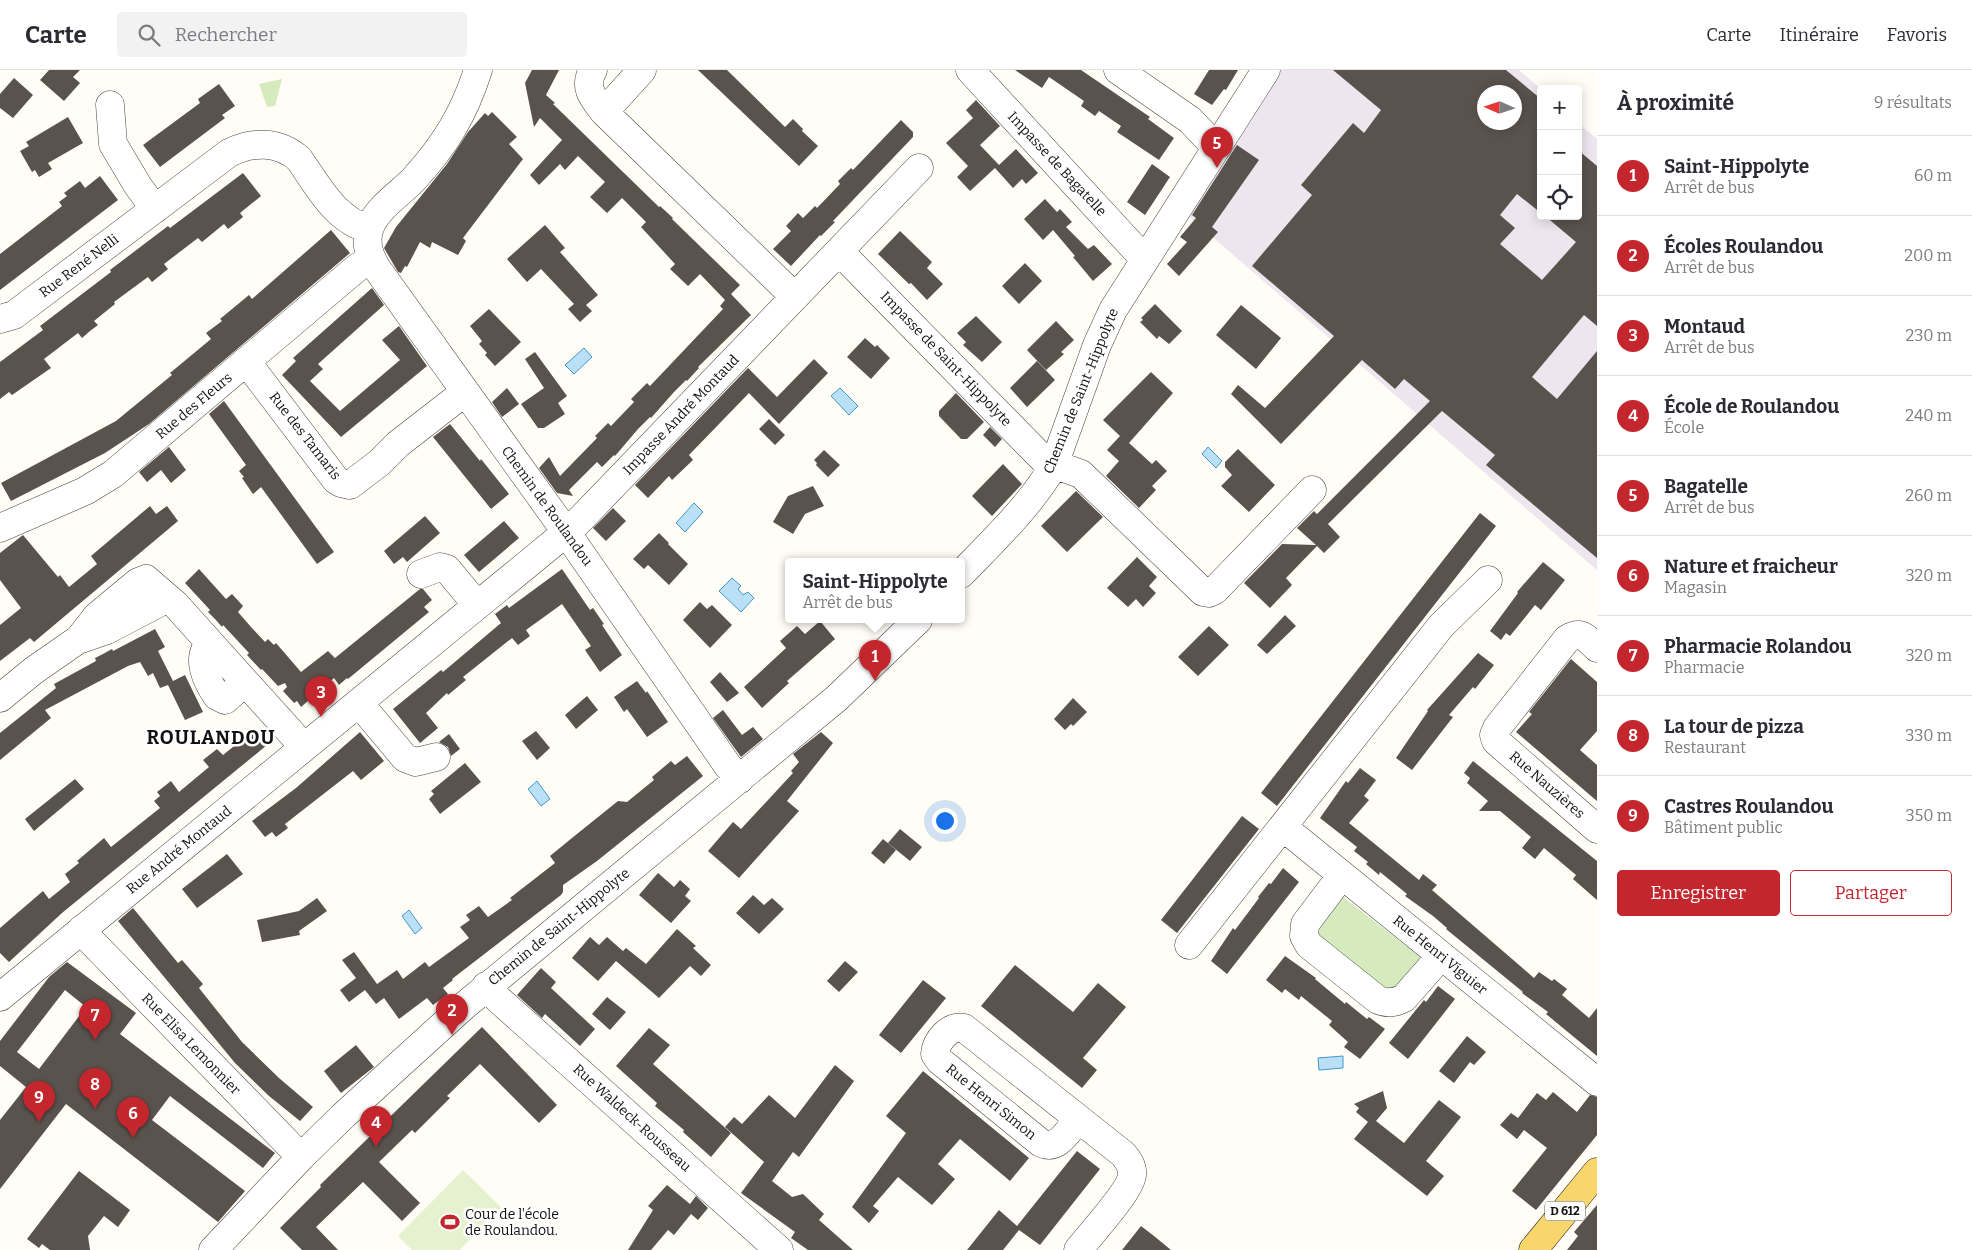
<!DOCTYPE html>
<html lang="fr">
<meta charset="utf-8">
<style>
body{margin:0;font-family:Bitter,serif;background:#f2f2f3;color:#2b2b33}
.controls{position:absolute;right:15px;top:15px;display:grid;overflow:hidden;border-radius:5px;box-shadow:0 2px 12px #0003}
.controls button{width:45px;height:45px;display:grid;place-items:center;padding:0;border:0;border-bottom:1px solid #e1e1e2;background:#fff;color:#2b2b33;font:25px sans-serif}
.compass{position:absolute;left:1477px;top:15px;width:45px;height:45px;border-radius:50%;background:#fff;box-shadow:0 2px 12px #0003;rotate:273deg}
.you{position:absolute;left:944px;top:750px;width:18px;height:18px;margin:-12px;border:4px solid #fff;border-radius:50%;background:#1a73e8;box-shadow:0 0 0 8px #1a73e833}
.badge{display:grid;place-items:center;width:32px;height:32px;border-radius:50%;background:#c4262e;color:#fff;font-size:16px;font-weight:700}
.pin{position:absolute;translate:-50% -41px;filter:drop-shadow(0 1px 2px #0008)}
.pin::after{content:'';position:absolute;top:26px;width:18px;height:15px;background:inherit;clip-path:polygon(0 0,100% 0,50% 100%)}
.popup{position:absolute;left:785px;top:488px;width:180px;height:65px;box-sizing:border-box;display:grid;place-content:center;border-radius:5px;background:#fff;filter:drop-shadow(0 1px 4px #0005);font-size:16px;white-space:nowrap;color:#7c7c81}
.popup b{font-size:19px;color:#2b2b33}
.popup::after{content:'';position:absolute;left:50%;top:100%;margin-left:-10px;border:10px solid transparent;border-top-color:#fff}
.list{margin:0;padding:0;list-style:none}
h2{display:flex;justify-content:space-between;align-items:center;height:65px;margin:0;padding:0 20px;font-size:21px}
h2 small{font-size:16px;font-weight:400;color:#7c7c81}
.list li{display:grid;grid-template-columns:32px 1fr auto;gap:15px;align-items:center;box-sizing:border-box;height:80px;padding:0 20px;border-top:1px solid #e1e1e2}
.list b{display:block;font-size:19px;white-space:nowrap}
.list p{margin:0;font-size:16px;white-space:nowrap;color:#7c7c81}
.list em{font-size:16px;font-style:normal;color:#7c7c81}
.actions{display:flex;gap:10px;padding:15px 20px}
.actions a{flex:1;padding:11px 0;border:1px solid #c4262e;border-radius:5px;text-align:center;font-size:18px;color:#c4262e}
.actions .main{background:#c4262e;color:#fff}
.icon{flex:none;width:28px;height:28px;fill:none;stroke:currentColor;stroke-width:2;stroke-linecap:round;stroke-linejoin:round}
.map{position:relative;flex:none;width:1597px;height:1180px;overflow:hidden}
header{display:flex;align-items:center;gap:30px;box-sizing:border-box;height:70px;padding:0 25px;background:#fff;border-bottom:1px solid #e1e1e2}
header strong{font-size:24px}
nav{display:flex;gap:28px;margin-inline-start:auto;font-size:18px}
.search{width:350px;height:45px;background:#f2f2f3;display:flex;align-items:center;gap:12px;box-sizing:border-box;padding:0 18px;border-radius:5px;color:#7c7c81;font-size:19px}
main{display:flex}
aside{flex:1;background:#fff}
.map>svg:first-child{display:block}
.industrial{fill:#eee6ef;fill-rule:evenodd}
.green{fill:#d5ebbd}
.pitch{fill:#e6f2cf}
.water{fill:#b9e0f7;stroke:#3f96cf}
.building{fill:#5a524d;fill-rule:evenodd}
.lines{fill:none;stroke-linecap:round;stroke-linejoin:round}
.minor-casing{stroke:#444;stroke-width:29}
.major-casing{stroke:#222;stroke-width:29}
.minor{stroke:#fff;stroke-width:28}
.major{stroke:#f9d66b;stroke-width:28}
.labels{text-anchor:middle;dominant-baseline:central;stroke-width:5;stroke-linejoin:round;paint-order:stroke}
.shield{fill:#fff;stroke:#585858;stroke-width:1}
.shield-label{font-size:12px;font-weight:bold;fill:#111}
.street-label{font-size:14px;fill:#111;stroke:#fff}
.poi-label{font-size:14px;fill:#111;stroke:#fff;text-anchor:start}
.district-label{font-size:19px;font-weight:bold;letter-spacing:1px;fill:#111;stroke:#fff}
</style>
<header>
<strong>Carte</strong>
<div class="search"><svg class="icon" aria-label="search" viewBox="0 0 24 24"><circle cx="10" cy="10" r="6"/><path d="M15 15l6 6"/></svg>Rechercher</div>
<nav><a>Carte</a><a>Itinéraire</a><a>Favoris</a></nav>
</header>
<main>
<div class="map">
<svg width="1597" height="1180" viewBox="0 0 1597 1180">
<rect width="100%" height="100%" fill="#fffdf5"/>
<path class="industrial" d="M1274,0H1519L1541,19V146H1578V53L1597,69V500L1187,145ZM1484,22H1514V52H1484Z"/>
<path class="green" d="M282,9L275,36L267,37L259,14Z
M1338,823L1424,890L1401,922L1385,923L1316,869L1313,855Z"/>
<path class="pitch" d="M463,1100L501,1137L460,1180H412L398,1166Z"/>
<path class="water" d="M584,278L592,287L574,304L565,295Z
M840,318L858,336L849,345L831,326Z
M1208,377L1222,391L1216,398L1202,384Z
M694,433L703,442L685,462L676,453Z
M732,508L741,516L738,519L743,525L748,522L754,528L741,542L719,521Z
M537,711L550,729L541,736L528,719Z
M409,840L422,858L415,864L402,846Z
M1343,986V998L1319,1000L1318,988Z"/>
<path class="building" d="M49,0H80L73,7L80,13L64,31L40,10Z
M532,0H559L546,25L555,33L553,34L659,137L660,136L673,148L672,149L740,215L731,224L751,245L698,297L699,298L687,311L686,310L674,322L651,348L650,347L638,359L615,386L614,385L602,397L597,392L569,420L573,426L557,423L539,398L549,387L560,406L597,368L595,366L608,353L611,356L634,332L631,329L647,313L650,316L723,239L720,236L725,230L700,204L688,216L670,199L675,194L641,157L646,152L622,128L607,143L590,127L605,112L578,86L565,100L560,94L539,115L530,105L562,70L540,48L534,57L525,13Z
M698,0H727L785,57L793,49L803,59L802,61L818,76L799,96Z
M1015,0H1081L1150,47L1148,49L1174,68L1159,90L1117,62L1121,56L1099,41L1095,46L1081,36L1084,31L1049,7L1042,18Z
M1209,0H1238L1226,20L1224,19L1212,35L1194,24Z
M1333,0H1506L1541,29V143L1517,124L1500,145L1515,158L1500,174L1542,210L1576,172L1545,146H1578V80L1597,96V256L1584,245L1532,307L1557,329L1597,281V488L1486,395L1495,385L1442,341L1328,454L1340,467L1324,483L1317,476L1286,508L1292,515L1270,538L1244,513L1282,474L1316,475L1297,458L1314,441L1317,444L1430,331L1404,309L1395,319L1362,290L1281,374L1231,324L1238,315L1265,338L1334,266L1252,196L1312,125L1301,115L1353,53L1364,63L1381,40ZM1484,22H1514V52H1484Z
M14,8L33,25L13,48L0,38V24Z
M219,14L235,36L222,45L225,48L160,97L143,75L200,33L198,29Z
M976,30L1000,56L980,75L999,95L1016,79L1038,103L1026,114L1022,109L1013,118L995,98L970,121L957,107L968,96L946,73L973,48L966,40Z
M492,42L517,67L509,74L523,89L463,168L466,171L458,185L432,172L430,178L420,172L407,197L405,196L401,203L398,202L384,178L396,157L447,94L468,62L485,43L488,46Z
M68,47L83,73L48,93L52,99L39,107L35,100L32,102L20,81L29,76L26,72Z
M901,50L913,62V67L833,151L835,152L821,166L820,165L791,196L773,179L791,161L786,156L798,143L803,148L815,136L817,138L840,114L838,111L851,98L853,100Z
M1237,75L1259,90L1212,157L1218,162L1179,206L1167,194L1187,172L1180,167L1196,148L1192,145Z
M1152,94L1170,107L1145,145L1127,132Z
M243,103L261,126L240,143L243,147L228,159L224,154L202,172L198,168L164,194L168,199L152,212L148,207L114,232L115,234L94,251L98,255L90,261L82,268L78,263L44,289L51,298L12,325L9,322L0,329V292L43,260L40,256L111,202L110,200L168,156L170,158Z
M100,106L118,130L0,220V184L62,136L59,132L67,126L64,123L80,111L85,118Z
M1045,129L1057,142L1060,139L1072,152L1066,157L1088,179L1094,175L1112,194L1093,211L1073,187L1075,186L1053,160L1043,170L1024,149Z
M545,155L565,178L560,182L598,225L586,235L592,241L580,252L568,239L574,234L541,199L527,212L507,189Z
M331,160L350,183L149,354L105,383L11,431L1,413L116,351L172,305L170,303L211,269L206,263L222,251L220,249L249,225L252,229Z
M900,161L932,192L927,198L943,214L927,230L911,213L909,214L878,184Z
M1025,193L1042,211L1019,234L1002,216Z
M372,218L384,235L318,294L323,299L310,311L340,341L400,290L382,270L399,256L427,296L341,367L282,305L296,291L293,288Z
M1155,234L1182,261L1169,274L1159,266L1157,269L1140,252L1143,250L1141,248Z
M1241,235L1281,268L1256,299L1216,265Z
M489,239L521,272L495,296L485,285L487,283L479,274L482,271L470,256Z
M976,246L1002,272L982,292L963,275L966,272L957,263Z
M1056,251L1074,270L1061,282L1064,284L1046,300L1027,280Z
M865,268L875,277L877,275L890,288L871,309L847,287Z
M535,282L567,326L558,333L565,344L544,358H538L521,334L544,318L525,289Z
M814,289L828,303L779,354L749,323L689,385L693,390L672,410L669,406L648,428L635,415L748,298L777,327Z
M1037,291L1055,310L1027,337L1010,318Z
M1151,302L1173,323L1129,373L1152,394L1156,390L1167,401L1152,416L1156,420L1139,438L1106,406L1119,391L1107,380L1120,366L1103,350Z
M507,318L519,334L502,347L492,332Z
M956,323L984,352L967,369H961L939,346V341Z
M224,331L334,482L317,494L261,417L253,424L242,408L244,407L239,401L246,395L209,344Z
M769,349L785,365L775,375L759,359Z
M450,354L480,391L481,389L509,424L491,439L433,367Z
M990,357L1002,369L995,377L983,365Z
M169,377L186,400L171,413L161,400L147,412L139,402Z
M1238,379L1275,415L1249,442L1221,416L1232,405L1225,397V392Z
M824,380L840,395L828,407L816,395L817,393L814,390Z
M1003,394L1022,414L992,446L972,426Z
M813,416L824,436L805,444L793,464L773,452L788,426Z
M1076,421L1103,447L1067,482L1041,456Z
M150,436L156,444L167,436L178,451L34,572L30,568L0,591V555L21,538L0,510V483L23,465L58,507L60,505L69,517L97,494L91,486Z
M613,438L626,451L606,471L593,458Z
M1480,443L1496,456L1277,736L1261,723Z
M425,446L440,463L407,492L403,487L394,494L384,481Z
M504,451L519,468L479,502L464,485Z
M659,463L669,473L668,474L688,494L669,515L648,495L644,499L633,489Z
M1137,487L1157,507L1149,516L1156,523L1143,537L1136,529L1128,537L1107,518Z
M1543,492L1565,510L1541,540L1535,535L1510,566L1506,563L1501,570L1490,561L1518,523L1517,522Z
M199,499L226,529L232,524L243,536L238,542L251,557L265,572L268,569L274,575L276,573L301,602L328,581L335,588L420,519H423L432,530L424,537L429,542L348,609L347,608L339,615L334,608L301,637L297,631L294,633L283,621L287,617L285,613L278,616L262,599L261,600L247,585L249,583L223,555L222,557L215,549L208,542L210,540L185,513Z
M562,499L590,540L593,538L604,554L602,555L622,585L600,602L585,580L591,576L562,534L526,560L530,566L518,575L512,568L463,607L466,610L448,625L447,623L426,643L438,658L420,673L393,639L441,600L443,602L501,553L495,544L507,535L509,538Z
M700,532L707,539L712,535L732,555L710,578L683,550Z
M1285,545L1296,556L1267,584L1257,575Z
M820,551L835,569L787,611L789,613L762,638L744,617L786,578L780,571L797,556L805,564Z
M1209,556L1229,575L1198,606L1178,587Z
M155,559L165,577L158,581L173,611L185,605L203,642L185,650L168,615L160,618L153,603L148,606L140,592L128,596L45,640L51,648L0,690V663L56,618L54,614L96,591L95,588L103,584L112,579L113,581Z
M1478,583L1494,595L1475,619L1473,617L1449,645L1453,647L1412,700L1396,688L1428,641L1427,640Z
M1571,589L1597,612V661L1580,680L1597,695V731L1516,662L1532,644L1529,642Z
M720,602L739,623L727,632L710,612Z
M637,611L646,623L647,621L668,652L647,667L627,639L624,642L614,627Z
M587,626L598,640L576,659L565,645Z
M1073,628L1087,642L1073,656L1071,654L1065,660L1054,649Z
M723,640L742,665L753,657L763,669L741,687L713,648Z
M254,660L267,675L62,843L9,892L0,883V858L43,821L49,829L70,812L65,804L79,793L77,791L104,768L111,777L160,738L154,731L160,726L157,722L171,711L179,722L209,697L203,690L217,679L223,685Z
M536,661L550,678L537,690L522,671Z
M360,662L384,691L361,710L353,701L285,754L288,758L276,767L272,762L265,767L252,751L296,718Z
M821,662L833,673L787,731L799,741L739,808L708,781L733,752L741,759L793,703L791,701L799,692L793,684Z
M449,664L460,679L451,686L448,677L439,672Z
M687,686L703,706L597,791L563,815V822L561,825L452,909L453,910L443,918L448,924L433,935L427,928L399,949L384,928L376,934L365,920L349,932L340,920L356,908L342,890L354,882L377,914L397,900L403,909L425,892L429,897L469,868L460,857L470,850L466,845L479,836L488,847L512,830L510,828L555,793L550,786L572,768L618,731L627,732L654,710L652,707L671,691L675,695Z
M1473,691L1597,791V830L1573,809L1576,805L1544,778L1535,789L1522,778L1531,767L1500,741H1479L1488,731L1467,713L1470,708L1464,703Z
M465,693L481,712L440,744L429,729L434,724L431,721Z
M1360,698L1376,710L1364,726L1369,730L1349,753L1419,810L1423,804L1433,812L1437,815L1432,820L1534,908L1539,902L1552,911L1554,909L1567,919L1562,925L1589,948L1597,938V986L1546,944L1548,942L1522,923L1523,922L1446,859L1447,858L1433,846L1405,826L1407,824L1380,802L1379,805L1366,794L1368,792L1354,781L1357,777L1320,748L1346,711L1348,713Z
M75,709L84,719L34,761L25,749Z
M1242,746L1259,759L1177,863L1161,850Z
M900,759L922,777L910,791L888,773Z
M883,769L896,780L884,794L871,783Z
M227,784L243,804L197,838L182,819Z
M1283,798L1299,812L1227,904L1211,891L1233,858L1235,860L1259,828L1258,827L1269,813L1271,814Z
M658,803L674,817L680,810L690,819L685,826L691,831L671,853L639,825Z
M753,825L764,835L772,828L784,839L759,864L736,843Z
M317,828L327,841L299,861L300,865L262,872L257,850L299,841Z
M133,838L178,893L182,890L203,914L199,918L242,972L279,1008L313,1037L300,1051L269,1026L235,993L118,851Z
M677,859L696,876L693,878L711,895L701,906L690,896L659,928L616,891L598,911L572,888L590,867L599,875L607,867L623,881L626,878L646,894Z
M1285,886L1316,908L1315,909L1345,934L1346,932L1367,949L1369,947L1385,959L1360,989L1344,977L1348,972L1329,955L1332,951L1301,926L1299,930L1285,919L1282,923L1266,910Z
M845,891L858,902L839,922L827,911Z
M67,892L136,943L120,964L275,1083L263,1098L170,1026L152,1050L245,1121L218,1152L66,1034L0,1119V1050L26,1017L0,996V971L49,907ZM65,920L86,937L39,999L17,982Z
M1015,895L1073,942L1098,913L1126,937L1083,988L1097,1000L1082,1018L981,936Z
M541,898L556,912L551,918L595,959L580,976L545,944L542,948L517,925Z
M923,910L946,928L901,983L879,965Z
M1438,916L1455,929L1408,989L1389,973L1424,930L1426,932Z
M607,927L626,942L610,960L592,944Z
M482,957L557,1035L539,1053L480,994L447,1026L450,1028L415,1063L412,1060L379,1092L420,1133L402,1151L363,1112L316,1157L338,1180H302L280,1158L321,1117L320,1115Z
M649,958L670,975L653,994L731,1063L711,1087L683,1062L684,1060L655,1036L657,1033L616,996Z
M1467,966L1486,982L1474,995L1470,992L1454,1013L1439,1001Z
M356,975L374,997L341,1023L324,1001Z
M835,995L854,1011L799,1087L793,1082L772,1111L792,1127L803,1124L824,1144L819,1150L853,1180H808L791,1168L795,1162L741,1123L764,1092L725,1057L734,1047L742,1054L769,1025L795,1048Z
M923,1001L1029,1088L1010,1111L960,1069L938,1094L955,1109L932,1135L898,1107L873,1136L879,1141L869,1153L852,1137L906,1063L886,1046Z
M1383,1021L1387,1038L1376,1051L1404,1073L1439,1030L1461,1047L1426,1091L1444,1106L1427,1126L1354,1069L1368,1052L1356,1042L1359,1038L1354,1034Z
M1553,1022L1577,1042L1590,1025L1597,1027V1065L1536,1140L1512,1121L1547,1078L1524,1060L1517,1069L1500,1055L1511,1043L1518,1048L1537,1023L1546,1030Z
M1077,1081L1100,1099L1040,1175L1019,1160L1003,1180H967L999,1140L1017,1156Z
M79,1101L130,1140L118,1157L104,1146L88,1166L90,1180H50L42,1174L39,1178L27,1169Z
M667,1115L690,1134L696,1126L708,1138L698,1150L691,1144L674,1165L668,1160L651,1180H628L653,1140L648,1136Z
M1597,1135V1180H1567L1578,1166L1574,1162Z
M1141,1156L1154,1166L1171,1180H1122Z"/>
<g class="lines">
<g class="minor-casing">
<path id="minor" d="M478,0C464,44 445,75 414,109C400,124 375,139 369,160C365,174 370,188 378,200L566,462L728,696L740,709
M593,0C583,17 593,28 604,42L795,227
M970,0L1136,180L1146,187
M1118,0L1190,50L1210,71L1218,76
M110,35L113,74L138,116L155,139
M604,42L642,0
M839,181L1045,391L1081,404L1203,522L1209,523L1215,520L1312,420
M0,249L14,245L229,83C253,71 279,71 299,89C318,116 335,150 369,159
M246,291L336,410L341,413L350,415L379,393L398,374L465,322
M0,458L85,421L113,404L358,197L372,189
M421,504L440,497L447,499L477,535
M961,504C994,470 1030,436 1054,395L1097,275L1113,240L1266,0
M81,569L107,560L168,528
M210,574C195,587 207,612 217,626L225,630L245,612
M1597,578C1586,568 1582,560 1567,569L1497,658L1494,665L1496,671L1597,759
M0,628L33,601L79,569L97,546L138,512L146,509L175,534L304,677
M359,633L405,688L416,692L436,687
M1283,757L1597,1012
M1342,805L1305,854L1304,866L1309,875L1378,930C1387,934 1395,933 1404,928L1441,886
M82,859L91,871L301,1087
M1189,875L1441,556L1488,510
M486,916L498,929L779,1180
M0,927L574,456L919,98
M213,1180L301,1087L344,1045L464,936L837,628L918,550
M1078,1180C1090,1165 1131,1120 1132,1105C1133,1096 1128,1090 1123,1084L964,958C950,954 936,971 935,984L940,991L1041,1073C1058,1081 1068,1061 1078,1049"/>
</g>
<g class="major-casing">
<path id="major" d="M1533,1180L1597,1102"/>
</g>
<use href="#minor" class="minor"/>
<use href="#major" class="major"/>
</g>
<defs>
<g id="stadium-bare" transform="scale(1.5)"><path d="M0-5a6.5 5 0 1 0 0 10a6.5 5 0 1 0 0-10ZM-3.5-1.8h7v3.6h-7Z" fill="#c4262e" stroke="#fff" stroke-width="2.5" paint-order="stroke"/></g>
</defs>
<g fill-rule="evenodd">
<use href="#stadium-bare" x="450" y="1152"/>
</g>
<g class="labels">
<rect class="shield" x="1545" y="1131.5" width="40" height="19" rx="4"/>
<g class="shield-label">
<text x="1565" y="1141">D 612</text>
</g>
<g class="street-label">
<text transform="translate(1057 94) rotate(47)">Impasse de Bagatelle</text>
<text transform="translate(79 196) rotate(-37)">Rue René Nelli</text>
<text transform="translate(946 289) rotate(46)">Impasse de Saint-Hippolyte</text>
<text transform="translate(1081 321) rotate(-68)">Chemin de Saint-Hippolyte</text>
<text transform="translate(194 336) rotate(-40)">Rue des Fleurs</text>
<text transform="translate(681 345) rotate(-46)">Impasse André Montaud</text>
<text transform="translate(305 366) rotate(52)">Rue des Tamaris</text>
<text transform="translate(547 436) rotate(54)">Chemin de Roulandou</text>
<text transform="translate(1547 715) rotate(41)">Rue Nauzières</text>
<text transform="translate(179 780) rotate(-39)">Rue André Montaud</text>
<text transform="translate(559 857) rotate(-39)">Chemin de Saint-Hippolyte</text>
<text transform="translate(1440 885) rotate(39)">Rue Henri Viguier</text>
<text transform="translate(191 974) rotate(46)">Rue Elisa Lemonnier</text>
<text transform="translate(991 1032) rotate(39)">Rue Henri Simon</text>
<text transform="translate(632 1048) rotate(42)">Rue Waldeck-Rousseau</text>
</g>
<g class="poi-label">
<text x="465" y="1144">Cour de l'école<tspan x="465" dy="16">de Roulandou.</tspan></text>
</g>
<g class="district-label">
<text x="211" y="667">ROULANDOU</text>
</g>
</g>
</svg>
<div class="controls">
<button>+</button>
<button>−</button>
<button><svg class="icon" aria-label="locate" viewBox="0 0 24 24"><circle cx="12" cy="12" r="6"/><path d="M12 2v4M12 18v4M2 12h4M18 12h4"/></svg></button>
</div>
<svg class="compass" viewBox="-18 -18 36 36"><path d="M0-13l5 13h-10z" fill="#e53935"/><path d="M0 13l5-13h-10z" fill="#7c7c81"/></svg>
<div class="you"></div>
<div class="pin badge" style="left:875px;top:611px">1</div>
<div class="popup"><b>Saint-Hippolyte</b>Arrêt de bus</div>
<div class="pin badge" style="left:452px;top:965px">2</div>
<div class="pin badge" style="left:321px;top:647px">3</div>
<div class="pin badge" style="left:376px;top:1077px">4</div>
<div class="pin badge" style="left:1217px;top:98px">5</div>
<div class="pin badge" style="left:133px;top:1068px">6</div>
<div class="pin badge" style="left:95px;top:970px">7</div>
<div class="pin badge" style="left:95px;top:1039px">8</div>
<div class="pin badge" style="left:39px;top:1052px">9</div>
</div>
<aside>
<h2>À proximité<small>9 résultats</small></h2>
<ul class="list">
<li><span class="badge">1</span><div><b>Saint-Hippolyte</b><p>Arrêt de bus</p></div><em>60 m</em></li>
<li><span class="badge">2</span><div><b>Écoles Roulandou</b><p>Arrêt de bus</p></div><em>200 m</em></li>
<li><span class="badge">3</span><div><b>Montaud</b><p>Arrêt de bus</p></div><em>230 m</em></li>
<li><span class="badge">4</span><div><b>École de Roulandou</b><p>École</p></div><em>240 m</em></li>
<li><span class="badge">5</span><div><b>Bagatelle</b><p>Arrêt de bus</p></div><em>260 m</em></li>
<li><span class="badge">6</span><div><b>Nature et fraicheur</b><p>Magasin</p></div><em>320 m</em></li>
<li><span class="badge">7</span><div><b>Pharmacie Rolandou</b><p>Pharmacie</p></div><em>320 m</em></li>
<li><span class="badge">8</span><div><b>La tour de pizza</b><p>Restaurant</p></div><em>330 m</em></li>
<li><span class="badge">9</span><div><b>Castres Roulandou</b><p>Bâtiment public</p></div><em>350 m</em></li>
</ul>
<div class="actions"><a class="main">Enregistrer</a><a>Partager</a></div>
</aside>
</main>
